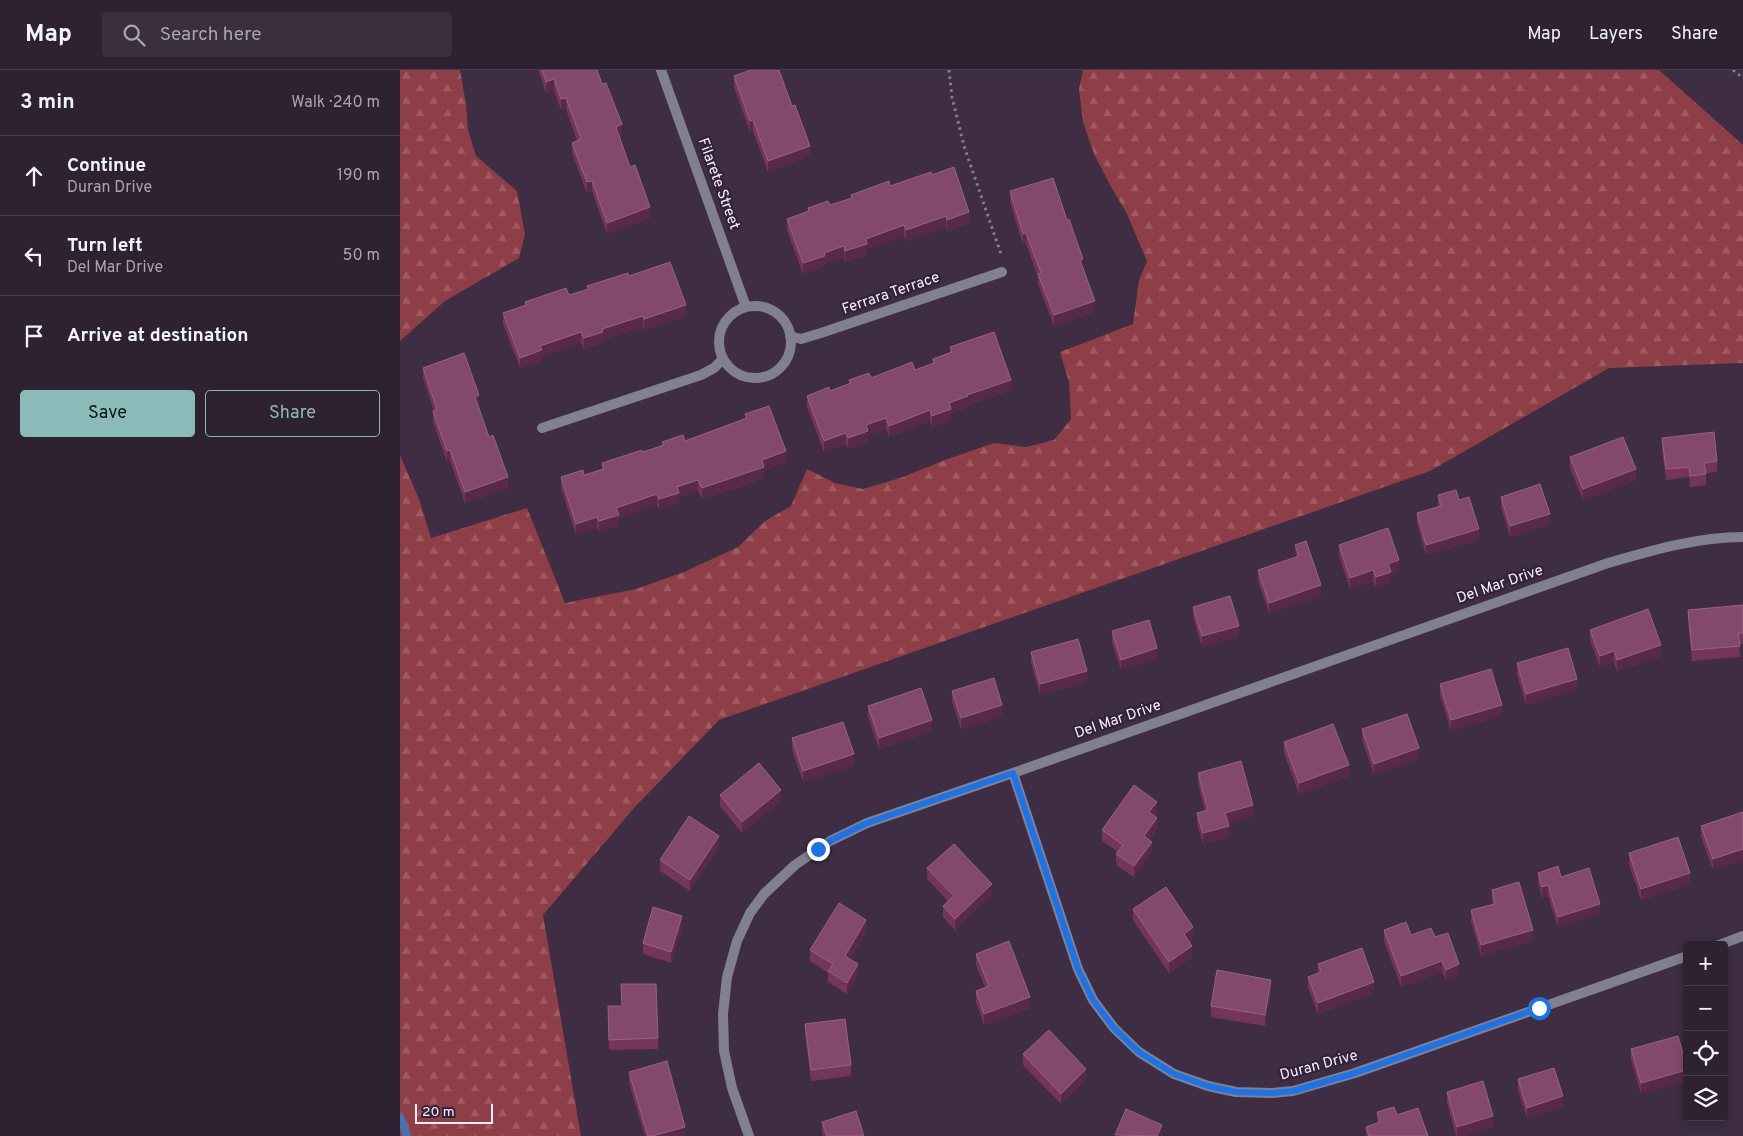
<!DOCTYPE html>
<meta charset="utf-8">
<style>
body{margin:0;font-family:Overpass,sans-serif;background:#3a2f3e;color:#f1f3f6}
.controls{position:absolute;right:15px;bottom:15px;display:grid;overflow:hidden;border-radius:5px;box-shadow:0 2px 12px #0003}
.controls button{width:45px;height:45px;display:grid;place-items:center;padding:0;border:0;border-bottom:1px solid #493f4d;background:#2e2232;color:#f1f3f6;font:25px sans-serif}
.scale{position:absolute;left:15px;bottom:12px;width:78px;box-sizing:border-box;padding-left:5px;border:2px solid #fbeffe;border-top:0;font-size:14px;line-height:18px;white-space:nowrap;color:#fbeffe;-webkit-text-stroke:4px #332339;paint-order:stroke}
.stop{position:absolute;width:15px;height:15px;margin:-11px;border:4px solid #1a73e8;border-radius:50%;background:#fff}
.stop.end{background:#1a73e8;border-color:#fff;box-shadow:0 1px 5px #0008}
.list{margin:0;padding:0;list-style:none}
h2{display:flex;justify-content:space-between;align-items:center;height:65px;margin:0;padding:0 20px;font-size:21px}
h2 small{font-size:16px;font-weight:400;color:#a7a4ac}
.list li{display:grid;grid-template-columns:32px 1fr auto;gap:15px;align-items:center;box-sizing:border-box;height:80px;padding:0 20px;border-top:1px solid #493f4d}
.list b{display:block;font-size:19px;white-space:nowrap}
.list p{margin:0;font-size:16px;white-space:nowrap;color:#a7a4ac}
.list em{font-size:16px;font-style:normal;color:#a7a4ac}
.actions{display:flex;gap:10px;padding:15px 20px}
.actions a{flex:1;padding:11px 0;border:1px solid #8bbbb9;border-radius:5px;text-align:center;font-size:18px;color:#8bbbb9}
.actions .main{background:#8bbbb9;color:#111}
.icon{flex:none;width:28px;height:28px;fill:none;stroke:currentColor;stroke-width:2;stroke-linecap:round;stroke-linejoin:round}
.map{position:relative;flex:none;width:1343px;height:1066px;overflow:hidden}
header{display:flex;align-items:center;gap:30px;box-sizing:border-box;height:70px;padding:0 25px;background:#2e2232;border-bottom:1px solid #493f4d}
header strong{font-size:24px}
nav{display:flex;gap:28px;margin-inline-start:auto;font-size:18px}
.search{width:350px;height:45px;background:#3a2f3e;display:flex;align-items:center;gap:12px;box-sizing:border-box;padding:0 18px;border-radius:5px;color:#a7a4ac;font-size:19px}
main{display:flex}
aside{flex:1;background:#2e2232}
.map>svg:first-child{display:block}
.forest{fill:url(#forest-firs)}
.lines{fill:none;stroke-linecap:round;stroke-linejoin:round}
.stream{stroke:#4970b0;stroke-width:8}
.path{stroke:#8a7b8f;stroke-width:3;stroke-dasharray:2.5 4;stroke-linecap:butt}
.minor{stroke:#81808e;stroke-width:10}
.wall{fill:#75355b}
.shaded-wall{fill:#59294a}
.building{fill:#83496d;stroke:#966384}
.route{stroke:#1a73e8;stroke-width:6}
.labels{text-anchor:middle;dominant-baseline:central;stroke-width:4.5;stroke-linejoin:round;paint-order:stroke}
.street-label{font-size:15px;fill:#fbeffe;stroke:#332339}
</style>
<header>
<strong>Map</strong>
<div class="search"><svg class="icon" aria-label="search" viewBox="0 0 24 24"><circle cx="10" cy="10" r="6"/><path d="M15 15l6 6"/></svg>Search here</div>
<nav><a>Map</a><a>Layers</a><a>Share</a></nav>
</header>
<main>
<aside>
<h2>3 min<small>Walk · 240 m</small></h2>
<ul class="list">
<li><svg class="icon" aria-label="ahead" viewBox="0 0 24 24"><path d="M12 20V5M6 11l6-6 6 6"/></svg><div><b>Continue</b><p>Duran Drive</p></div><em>190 m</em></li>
<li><svg class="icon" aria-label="left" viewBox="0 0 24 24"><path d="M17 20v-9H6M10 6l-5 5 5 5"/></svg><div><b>Turn left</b><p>Del Mar Drive</p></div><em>50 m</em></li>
<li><svg class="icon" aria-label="arrive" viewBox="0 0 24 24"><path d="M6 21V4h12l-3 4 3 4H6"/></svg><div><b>Arrive at destination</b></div></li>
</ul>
<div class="actions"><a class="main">Save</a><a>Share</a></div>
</aside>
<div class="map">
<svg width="1343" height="1066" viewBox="0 0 1343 1066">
<defs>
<pattern id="forest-firs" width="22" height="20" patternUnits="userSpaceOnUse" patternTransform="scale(1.25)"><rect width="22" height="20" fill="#8e3e46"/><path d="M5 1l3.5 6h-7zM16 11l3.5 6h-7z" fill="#9f5a62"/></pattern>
</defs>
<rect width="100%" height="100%" fill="#3e2d43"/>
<path class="forest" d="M0,0H60L66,34L68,60L76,86L117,121L125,164L119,188L45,231L0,271Z
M683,0H1259L1343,75V293L1209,298L1030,401L319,650L234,738L143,845L181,1066H0V385L19,429L31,468L127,438L165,533L236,519L284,502L338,477L365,451L391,436L407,399L435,413L463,419L503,407L545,390L594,373L626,377L654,370L671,349L669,312L660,282L733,254L739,210L747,191L727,144L710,115L694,84L683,52L679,19Z"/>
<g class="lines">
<path class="stream" d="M0,1047L7,1066"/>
<path class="path" d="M549,0L552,27L564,76L601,184
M1333,0L1343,8"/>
<path class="minor" d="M261,0L346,237
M319 272a36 36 0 1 1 72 0a36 36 0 1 1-72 0Z
M390,266L401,269L421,263L602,202
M142,358L301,305L314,298L323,289
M613,703L678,899L693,930L714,958L739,982L774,1004L808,1016L836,1022L872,1023L893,1021L955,1003L1287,886
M1319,875L1343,866
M349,1066L332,1018L324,981L323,944L327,907L337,871L350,843L364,824L395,795L430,771L467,753L613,703L1208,493C1253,480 1297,467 1343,467"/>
</g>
<path class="wall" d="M139,0H197L222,65L219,66L230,97L250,148L207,164L192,121L187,123L172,83V73L177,71L166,39L161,40L154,20L146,23L139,2Z
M334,6L410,86L368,102L353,61L350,62L334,17Z
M532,105L569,153L547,161L546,157L506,171L504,166L467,179V185L445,192L444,187L425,194V196L403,204L387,160V149L408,142V138L430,135L451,128V125L490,116Z
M610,121L667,150L683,197L695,242L654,256L638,214V207L626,174L623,175L610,132Z
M229,206L286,246L244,260L243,257L203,270V272L184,279L181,273L142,286V291L120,298L103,254V243L125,236V232L169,225L187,219V216Z
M550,277L611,320L568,335V337L551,343V350L532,357L530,351L489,367L486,359L468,365V372L448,379L446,374L424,382L407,337V326L430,321L449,314V310L471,308L515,300L533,294V289L550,282Z
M23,298L79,336L89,367L108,418L65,433L50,391L47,392L33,352V341H34L23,308Z
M345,344L386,392L364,400V408L342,416L302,429L298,421L279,427V433L259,440L257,435L219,448V456L199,461L197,458L176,465L161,418V407L184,405L202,399V393L262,376V372L285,371L345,349Z
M1262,368L1317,391V402L1306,403V415L1290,417L1289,407L1266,410L1262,379Z
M1170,387L1236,410L1183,430L1170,398Z
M1038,425L1059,430L1079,470L1026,485L1017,453V443L1038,436Z
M1101,427L1150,454L1110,467L1101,437Z
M895,475L921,526L869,543L858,511V500L896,488Z
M939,475L999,501L991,504V512L976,517L973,511L950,519L939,486Z
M1343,535V574H1339L1340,587L1292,591L1288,551V540Z
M793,537L839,566L802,577L793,547Z
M1190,560L1261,586L1217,601L1214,592L1200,597L1190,570Z
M712,561L757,589L721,600L712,572Z
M631,582L687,612L640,625L631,593Z
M1117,593L1177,619L1126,635L1117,604Z
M1040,614L1102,645L1051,661L1040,625Z
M552,621L602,646L561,659L552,632Z
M468,636L532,661L479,679L468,647Z
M962,659L1019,689L974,704L962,670Z
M392,668L454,695L403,712L392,679Z
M884,672L949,706L899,724L884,683Z
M798,703L853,746L828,753L829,767L803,774L797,754V743L805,741L798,714Z
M320,725L381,731L342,763L320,736Z
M1343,742V789L1313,800L1301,767V756Z
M757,743L754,746L757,759L749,770L752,782L734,807L716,795V784L718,782L702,771V760Z
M319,777L290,821L260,801V790Z
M1229,783L1290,814L1241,830L1229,794Z
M527,798L592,825L555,860L543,847V836L548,831L527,809Z
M1138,803L1161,807L1200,844L1158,857L1148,826L1142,828L1138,813Z
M1092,820L1133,871L1081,886L1071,851V840L1093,834L1092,830Z
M733,839L793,868L789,871L792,887L769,903L733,850Z
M282,857L271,893L243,884V873Z
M984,860L1011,865L1035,867L1059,905L1046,910L1042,902L1001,917L984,871Z
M466,861L450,889L458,905L447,924L428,912V903L410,891V880Z
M576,884L630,938L584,955L576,932V921L585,917L576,895Z
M918,894L974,923L918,944L908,918V907L918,904Z
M871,921L865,956L811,947V936Z
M221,936L258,968V979L209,980L208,947Z
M405,954L451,995V1006L411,1011L405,964Z
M1278,966L1241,1024L1231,990V979Z
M623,984L686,1010L661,1034L623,995Z
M229,1002L285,1066H245L229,1013Z
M1118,1009L1163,1037L1127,1048L1118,1020Z
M1047,1022L1093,1057L1064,1066H1056L1047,1033Z
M977,1042L997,1045L1028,1066H966V1057L977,1053Z
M422,1052L464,1066H423L422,1063Z"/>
<path class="shaded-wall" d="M154,9V20L146,23V12Z
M166,28V39L161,40V29Z
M353,50V61L350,62V51Z
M222,54V65L216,68V57Z
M410,76V86L368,102V91Z
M192,111V121L187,123V112Z
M250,137V148L207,164V153Z
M569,142V153L547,161V150Z
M546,146V157L506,171V160Z
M504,155V166L467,179V185L445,192V181L466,169Z
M626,163V174L623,175V164Z
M444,176V187L425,194V196L403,204V193L424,183Z
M683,189V200L680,190Z
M695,231V242L654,256V245Z
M286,235V246L244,260V249Z
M243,246V257L203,270V272L184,279V268L202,259Z
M181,262V273L142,286V291L120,298V288L140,276Z
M611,310V320L568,335V337L551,343V350L532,357V346L549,333L567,325Z
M79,325V336L75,327Z
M530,340V351L489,367V356Z
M486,348V359L468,365V372L448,379V368L466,355Z
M446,363V374L424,382V371Z
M50,380V391L47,392V381Z
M386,381V392L364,400V408L302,429V418L362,390Z
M1236,399V410L1183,430V419Z
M108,407V418L65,433V422Z
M298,410V421L279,427V433L259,440V429L277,417Z
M257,424V435L219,448V456L199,461V451L216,438Z
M1150,444V454L1110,467V456Z
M197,447V458L176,465V454Z
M1079,459V470L1026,485V475Z
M999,490V501L991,504V512L976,517V507L988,494Z
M973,500V511L950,519V508Z
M921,515V526L869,543V533Z
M839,556V566L802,577V566Z
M1261,575V586L1217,601V590Z
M757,578V589L721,600V590Z
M1214,581V592L1200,597V586Z
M687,601V612L640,625V614Z
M1177,609V619L1126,635V624Z
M602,635V646L561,659V648Z
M1102,635V645L1051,661V650Z
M532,650V661L479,679V668Z
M1019,678V689L974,704V694Z
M454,684V695L403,712V701Z
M949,695V706L899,724V713Z
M381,720V731L342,763V752Z
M757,732V743L749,753V742Z
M853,735V746L825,754V743Z
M757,748V759L744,777V766Z
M829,756V767L803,774V763Z
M319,766V777L290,821V810Z
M752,772V782L734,807V796Z
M1343,779V789L1313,800V789Z
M1290,803V814L1241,830V819Z
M592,814V825L555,860V849Z
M1148,815V826L1142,828V817Z
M1200,834V844L1158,857V847Z
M282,846V857L271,893V882Z
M466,850V861L445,897V886Z
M793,857V868L784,874V864Z
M1133,860V871L1081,886V875Z
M792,876V887L769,903V892Z
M1042,891V902L1001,917V906Z
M458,894V905L447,924V913Z
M1059,894V905L1046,910V900Z
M871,910V921L865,956V945Z
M974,912V923L918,944V933Z
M630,927V938L584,955V944Z
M686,999V1010L661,1034V1024Z
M1287,1000V1011L1241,1024V1013Z
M1163,1026V1037L1127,1048V1038Z
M1093,1046V1057L1064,1066H1057V1057Z
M762,1055V1065L757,1066Z
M285,1057V1066H253Z"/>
<path class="building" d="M142,0H197L202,14L206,13L222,54L216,57L230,97L235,95L250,137L207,153L192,111L187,112L172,73L181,69L166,28L161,29L154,9L146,12Z
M351,0H379L392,36L395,35L410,76L368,91L353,50L350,51L334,6Z
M554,97L569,142L547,150L546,146L506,160L504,155L466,169L467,174L445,181L444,176L424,183L425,186L403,193L387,149L409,141L408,138L428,131L430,135L452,128L451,125L489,111L490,116L531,102L532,105Z
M653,108L667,150L669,149L683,189L680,190L695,231L654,245L638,204L641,203L626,163L623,164L610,121Z
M270,192L286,235L244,249L243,246L202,259L203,262L184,268L181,262L140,276L142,280L120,288L103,243L126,235L125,232L166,218L169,225L189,219L187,216L228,203L229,206Z
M594,262L611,310L567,325L568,326L549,333L551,339L532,346L530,340L489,356L486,348L466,355L468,361L448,368L446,363L424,371L407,326L429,317L430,321L451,313L449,310L469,303L471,308L512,292L515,300L534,293L533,289L552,282L550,277Z
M64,283L79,325L75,327L89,367L93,365L108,407L65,422L50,380L47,381L33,341L37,339L23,298Z
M369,336L386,381L362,390L364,397L302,418L298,410L277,417L279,423L259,429L257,424L216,438L219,445L199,451L197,447L176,454L161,407L183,400L184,405L204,399L202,393L242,380L243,382L264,375L262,372L283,365L285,371L347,348L345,344Z
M1314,362L1317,391L1304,393L1306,404L1290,406L1289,397L1266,399L1262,368Z
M1223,367L1236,399L1183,419L1170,387Z
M1140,414L1150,444L1110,456L1101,427Z
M1056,420L1059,430L1069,427L1079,459L1026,475L1017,443L1041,436L1038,425Z
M988,458L999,490L988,494L991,502L976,507L973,500L950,508L939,475Z
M906,471L921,515L869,533L858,500L899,486L895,475Z
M830,526L839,556L802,566L793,537Z
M1343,535V563H1338L1340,576L1292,580L1288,540Z
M1248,539L1261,575L1217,590L1214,581L1200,586L1190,560Z
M749,550L757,578L721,590L712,561Z
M678,569L687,601L640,614L631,582Z
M1168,578L1177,609L1126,624L1117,593Z
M1091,599L1102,635L1051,650L1040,614Z
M594,608L602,635L561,648L552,621Z
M521,618L532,650L479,668L468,636Z
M1007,644L1019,678L974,694L962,659Z
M443,652L454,684L403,701L392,668Z
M933,654L949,695L899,713L884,672Z
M841,691L853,735L825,743L829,756L803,763L797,743L808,740L798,703Z
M359,693L381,720L342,752L320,725Z
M734,715L757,732L749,742L757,748L744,766L752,772L734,796L716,784L723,775L702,760Z
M1343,742V779L1313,789L1301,756Z
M289,746L319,766L290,810L260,790Z
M1278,767L1290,803L1241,819L1229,783Z
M554,774L592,814L555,849L543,836L554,826L527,798Z
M1158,796L1161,807L1189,798L1200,834L1158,847L1148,815L1142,817L1138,803Z
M1119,812L1133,860L1081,875L1071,840L1095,834L1092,820Z
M766,817L793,857L784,864L792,876L769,892L733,839Z
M439,833L466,850L445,886L458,894L447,913L428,901L433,894L410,880Z
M253,837L282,846L271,882L243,873Z
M1006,852L1011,865L1031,858L1035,867L1048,863L1059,894L1046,900L1042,891L1001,906L984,860Z
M609,871L630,927L584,944L576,921L589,916L576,884Z
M962,878L974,912L918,933L908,907L921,902L918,894Z
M817,900L871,910L865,945L811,936Z
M221,914H256L258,968L209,970L208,936H222Z
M445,949L451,995L411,1000L405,954Z
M649,960L686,999L661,1024L623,984Z
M1278,966L1287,997V1000L1241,1013L1231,979Z
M267,991L285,1057L253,1066H248L229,1002Z
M1154,998L1163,1026L1127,1038L1118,1009Z
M1083,1011L1093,1046L1057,1057L1047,1022Z
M994,1037L997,1045L1018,1038L1028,1066H969L966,1057L980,1052L977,1042Z
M726,1039L762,1055L757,1066L715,1065Z
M456,1041L464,1066H427L422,1052Z"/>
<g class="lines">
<path class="route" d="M418,779L430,771L467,753L613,703L678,899L693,930L714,958L739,982L774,1004L808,1016L836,1022L872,1023L893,1021L955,1003L1139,938"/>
</g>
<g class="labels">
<g class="street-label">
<text transform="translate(318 114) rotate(70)">Filarete Street</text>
<text transform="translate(491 224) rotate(-19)">Ferrara Terrace</text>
<text transform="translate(1100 515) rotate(-19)">Del Mar Drive</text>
<text transform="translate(718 650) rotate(-19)">Del Mar Drive</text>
<text transform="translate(919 996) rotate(-15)">Duran Drive</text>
</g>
</g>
</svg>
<div class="controls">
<button>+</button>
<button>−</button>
<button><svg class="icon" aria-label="locate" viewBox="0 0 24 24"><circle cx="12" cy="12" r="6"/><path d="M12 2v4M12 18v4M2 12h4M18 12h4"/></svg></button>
<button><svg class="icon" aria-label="layers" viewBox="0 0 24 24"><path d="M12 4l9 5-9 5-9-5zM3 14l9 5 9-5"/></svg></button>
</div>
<div class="scale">20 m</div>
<div class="stop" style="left:1139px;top:938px"></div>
<div class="stop end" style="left:418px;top:779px"></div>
</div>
</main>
